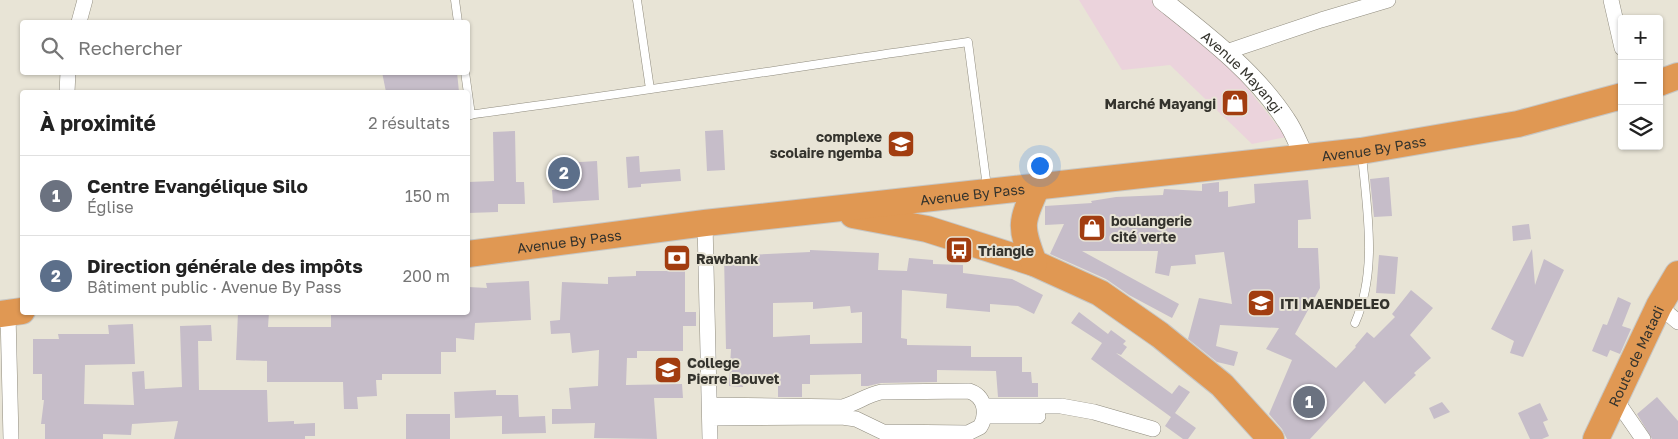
<!DOCTYPE html>
<html lang="fr">
<meta charset="utf-8">
<style>
body{margin:0;font-family:"Golos Text",sans-serif;background:#f6f6f6;color:#222}
.controls{position:absolute;right:15px;top:15px;display:grid;overflow:hidden;border-radius:5px;box-shadow:0 1px 4px #0004}
.controls button{width:45px;height:45px;display:grid;place-items:center;padding:0;border:0;border-bottom:1px solid #e0e0e0;background:#fff;color:#222;font:25px sans-serif}
.you{position:absolute;left:1039px;top:165px;width:18px;height:18px;margin:-12px;border:4px solid #fff;border-radius:50%;background:#1a73e8;box-shadow:0 0 0 8px #1a73e833}
.badge{display:grid;place-items:center;width:32px;height:32px;border-radius:50%;background:#111827;color:#fff;font-size:16px;font-weight:700}
.pin{position:absolute;translate:-50% -50%;border:2px solid #fff;box-shadow:0 1px 5px #0006}
.list{margin:0;padding:0;list-style:none}
h2{display:flex;justify-content:space-between;align-items:center;height:65px;margin:0;padding:0 20px;font-size:21px}
h2 small{font-size:16px;font-weight:400;color:#767676}
.list li{display:grid;grid-template-columns:32px 1fr auto;gap:15px;align-items:center;box-sizing:border-box;height:80px;padding:0 20px;border-top:1px solid #e0e0e0}
.list b{display:block;font-size:19px;white-space:nowrap}
.list p{margin:0;font-size:16px;white-space:nowrap;color:#767676}
.list em{font-size:16px;font-style:normal;color:#767676}
.icon{flex:none;width:28px;height:28px;fill:none;stroke:currentColor;stroke-width:2;stroke-linecap:round;stroke-linejoin:round}
.map{position:relative;flex:none;width:1678px;height:439px;overflow:hidden}
.search{position:absolute;background:#fff;box-shadow:0 1px 4px #0004;left:20px;top:20px;width:450px;height:55px;display:flex;align-items:center;gap:12px;box-sizing:border-box;padding:0 18px;border-radius:5px;color:#767676;font-size:19px}
.panel{position:absolute;background:#fff;box-shadow:0 1px 4px #0004;left:20px;top:90px;width:450px;height:225px;border-radius:5px}
.map>svg:first-child{display:block}
.commercial{fill:#ebd3dc}
.building{fill:#c6bdc9;fill-rule:evenodd}
.lines{fill:none;stroke-linecap:round;stroke-linejoin:round}
.service-casing{stroke:#908c7f;stroke-width:9}
.minor-casing{stroke:#908c7f;stroke-width:16}
.tertiary-casing{stroke:#908c7f;stroke-width:20}
.trunk-casing{stroke:#c6c6c4;stroke-width:28}
.service{stroke:#fff;stroke-width:8}
.minor{stroke:#fff;stroke-width:15}
.tertiary{stroke:#fff;stroke-width:19}
.trunk{stroke:#e09853;stroke-width:26}
.labels{text-anchor:middle;dominant-baseline:central;stroke-width:4;stroke-linejoin:round;paint-order:stroke}
.street-label{font-size:14px;fill:#34332d;stroke:#e8e4d6}
.poi-label{font-size:14px;font-weight:bold;fill:#34332d;stroke:#e8e4d6;text-anchor:start}
</style>
<div class="map">
<svg width="1678" height="439" viewBox="0 0 1678 439">
<rect width="100%" height="100%" fill="#e8e4d6"/>
<path class="commercial" d="M1079,0H1153L1222,56L1286,137L1252,144L1170,65L1122,70Z"/>
<path class="building" d="M382,72H457L459,92H386Z
M723,130L725,170L707,171L705,131Z
M515,131L516,182H524L525,204H498V212L468,213V182L494,181L493,132Z
M639,156L640,172L680,169L681,181L641,184V187L628,188L626,157Z
M597,161L599,200L553,203L552,190L566,189L564,163Z
M1389,177L1392,216L1374,217L1370,179Z
M1308,180L1311,219L1298,220V248H1318L1320,288L1295,334L1336,368L1356,347L1355,346L1367,332L1374,338L1395,317L1392,314L1411,290L1433,308L1410,335L1431,358L1414,373L1416,375L1385,404L1364,381L1310,439H1287L1282,429L1269,414L1292,360L1266,349L1279,328L1220,325L1216,346L1238,352L1234,366L1217,362L1188,339L1199,298L1232,304L1224,252L1195,255L1196,264L1171,266L1169,276L1155,273L1158,251H1082L1179,304L1172,318L1129,295L1106,279L1050,254L1064,224L1045,225V206L1092,203L1091,201L1116,197L1163,195L1164,189L1202,191V184L1219,182V192L1228,191V207L1255,203L1254,184Z
M1529,224L1531,239L1513,241L1512,226Z
M1532,249L1535,285L1544,259L1564,270L1523,357L1510,353L1514,341L1491,329Z
M810,250L879,253L878,270L907,271L909,258L933,260V264L963,265V273L1012,279L1043,295L1034,314L1018,306L990,304V312L946,308L947,294L902,290L901,338L907,339V345L971,346V357H1022V372H1031L1032,383H1038V397H998L996,371L937,370V382L881,383L868,386H861V374L810,375V384H802V397H778V382L743,384V387L729,386L731,349H726L724,256L810,252ZM813,302V309L850,306L851,313L862,312V343L810,344V335L773,337V303Z
M1379,255L1398,257L1395,294L1376,293Z
M636,271H685V312H696V326H683V351H637V358H627L626,385L682,384L683,398H654L657,439L594,438L595,423L552,424V409H571L569,388L598,386L599,350L572,353L570,333L551,334L550,321L560,320L562,282L608,284V277L636,276Z
M529,281L531,320L475,323L474,340L456,338V352H441V374H382V380H376L377,396L357,397L358,409H344L343,382H267V361L236,360L238,312H269L268,327H331V312H468V287L487,288L486,283Z
M1618,297L1631,303L1622,326L1631,329L1620,354L1610,350L1607,357L1592,351L1603,324L1607,325Z
M1079,312L1108,334L1111,330L1126,341L1123,344L1127,347L1121,355L1116,353L1172,394L1179,385L1190,392L1175,413L1196,428L1188,439H1183L1165,426L1171,417L1091,359L1102,343L1071,323Z
M133,324L135,364L85,365L84,404L134,405L132,372L144,371L145,389L182,387L180,326L211,325L212,341H198L199,390H267L268,422L294,421V424L315,423V436H305V439H174L178,421L132,424L131,435L103,434V439H45V424H41L44,400H42V374H33V339H59L58,334H109L108,325Z
M496,390V395H518L519,417L545,416L546,433L502,434V416L455,418L454,392Z
M1657,397L1678,421V439H1652L1637,414Z
M1442,402L1450,412L1434,419L1429,408Z
M1540,403L1548,420L1543,422L1549,436L1542,439H1530L1518,413Z
M406,414H450V439H406Z"/>
<g class="lines">
<g class="service-casing">
<path id="service" d="M455,0L458,22
M637,0L650,89
M465,72L471,115
M468,115C635,93 801,66 968,42L987,187
M1355,323C1378,270 1367,211 1362,155"/>
</g>
<g class="minor-casing">
<path id="minor" d="M1611,0L1622,48
M79,22L85,0
M1226,52L1321,20L1388,0
M67,92L68,72
M705,223L710,439
M1659,306L1678,322
M8,313L11,439
M1614,397L1643,439
M710,405L842,407C856,404 866,395 881,392L969,391C985,396 988,414 980,427L968,433L883,432L856,419L842,417L710,418
M984,406H1061L1094,412L1153,429
M986,416H1038"/>
</g>
<g class="tertiary-casing">
<g id="tertiary">
<path id="s1" d="M1162,0C1206,35 1255,72 1286,120C1294,131 1299,146 1305,158"/>
</g>
</g>
<g class="trunk-casing">
<g id="trunk">
<path d="M1659,83L1678,76"/>
<path d="M853,215L927,229L1034,263L1100,293L1160,335L1222,385L1271,439"/>
<path id="s2" d="M468,254L705,223L1361,151L1518,124L1622,96"/>
<path d="M1034,263C1020,226 1020,223 1037,187"/>
<path d="M0,314L22,311"/>
<path id="s3" d="M1596,439L1659,306L1678,274"/>
</g>
</g>
<use href="#service" class="service"/>
<use href="#minor" class="minor"/>
<use href="#tertiary" class="tertiary"/>
<use href="#trunk" class="trunk"/>
</g>
<defs>
<g id="shop-square" transform="scale(1.4375)"><rect x="-9" y="-9" width="18" height="18" rx="4" fill="#a23d10" stroke="#e8e4d6"/><path d="M-5-2.5h2.3a2.7 3.5 0 0 1 5.4 0H5L5.5 6h-11ZM-1.5-2.5h3a1.5 2.3 0 0 0-3 0Z" fill="#fff"/></g>
<g id="school-square" transform="scale(1.4375)"><rect x="-9" y="-9" width="18" height="18" rx="4" fill="#a23d10" stroke="#e8e4d6"/><path d="M0-5L7-2L0 1L-7-2ZM-4 1L0 2.5L4 1V4Q0 6-4 4Z" fill="#fff"/></g>
<g id="bus-square" transform="scale(1.4375)"><rect x="-9" y="-9" width="18" height="18" rx="4" fill="#a23d10" stroke="#e8e4d6"/><path d="M-5-6H5V4H4V6H2V4H-2V6H-4V4H-5ZM-3.5-4V0h7V-4ZM-3.5 1.2v1.5H-2V1.2ZM2 1.2v1.5H3.5V1.2Z" fill="#fff"/></g>
<g id="bank-square" transform="scale(1.4375)"><rect x="-9" y="-9" width="18" height="18" rx="4" fill="#a23d10" stroke="#e8e4d6"/><path d="M-6-4H6V4H-6ZM0-2.3a2.3 2.3 0 1 0 0 4.6a2.3 2.3 0 1 0 0-4.6Z" fill="#fff"/></g>
</defs>
<g fill-rule="evenodd">
<use href="#shop-square" x="1235" y="103"/>
<use href="#school-square" x="901" y="144"/>
<use href="#shop-square" x="1092" y="228"/>
<use href="#bus-square" x="959" y="250"/>
<use href="#bank-square" x="677" y="258"/>
<use href="#school-square" x="1261" y="303"/>
<use href="#school-square" x="668" y="370"/>
</g>
<g class="labels">
<g class="street-label">
<text stroke="none"><textPath href="#s1" startOffset="108">Avenue Mayangi</textPath></text>
<text stroke="none"><textPath href="#s2" startOffset="912">Avenue By Pass</textPath></text>
<text stroke="none"><textPath href="#s2" startOffset="508">Avenue By Pass</textPath></text>
<text stroke="none"><textPath href="#s2" startOffset="102">Avenue By Pass</textPath></text>
<text stroke="none"><textPath href="#s3" startOffset="92">Route de Matadi</textPath></text>
</g>
<g class="poi-label">
<text x="1216" y="103" text-anchor="end">Marché Mayangi</text>
<text x="882" y="136" text-anchor="end">complexe<tspan x="882" dy="16">scolaire ngemba</tspan></text>
<text x="1111" y="220">boulangerie<tspan x="1111" dy="16">cité verte</tspan></text>
<text x="978" y="250">Triangle</text>
<text x="696" y="258">Rawbank</text>
<text x="1280" y="303">ITI MAENDELEO</text>
<text x="687" y="362">College<tspan x="687" dy="16">Pierre Bouvet</tspan></text>
</g>
</g>
</svg>
<div class="controls">
<button>+</button>
<button>−</button>
<button><svg class="icon" aria-label="layers" viewBox="0 0 24 24"><path d="M12 4l9 5-9 5-9-5zM3 14l9 5 9-5"/></svg></button>
</div>
<div class="you"></div>
<div class="pin badge" style="left:1309px;top:402px;background:#6b7280">1</div>
<div class="pin badge" style="left:564px;top:173px;background:#5c6f8a">2</div>
<div class="search"><svg class="icon" aria-label="search" viewBox="0 0 24 24"><circle cx="10" cy="10" r="6"/><path d="M15 15l6 6"/></svg>Rechercher</div>
<section class="panel">
<h2>À proximité<small>2 résultats</small></h2>
<ul class="list">
<li><span class="badge" style="background:#6b7280">1</span><div><b>Centre Evangélique Silo</b><p>Église</p></div><em>150 m</em></li>
<li><span class="badge" style="background:#5c6f8a">2</span><div><b>Direction générale des impôts</b><p>Bâtiment public · Avenue By Pass</p></div><em>200 m</em></li>
</ul>
</section>
</div>
